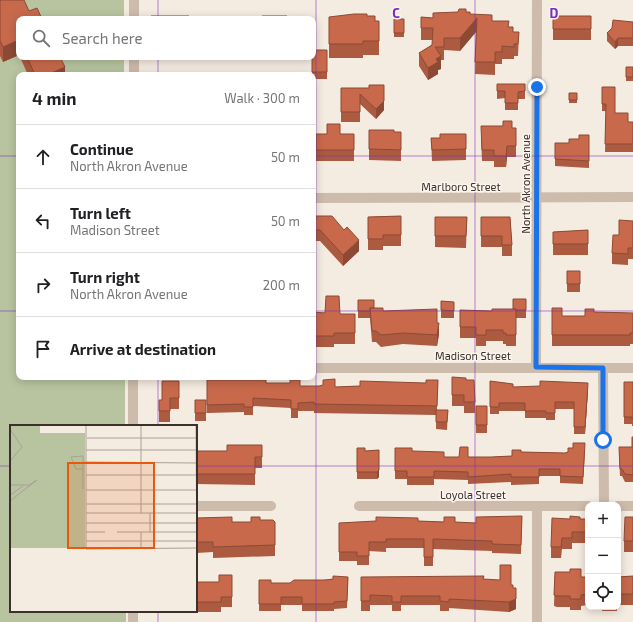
<!DOCTYPE html>
<meta charset="utf-8">
<style>
body{margin:0;font-family:"Exo 2",sans-serif;background:#f2f2f2;color:#202124}
.controls{position:absolute;right:12px;bottom:12px;display:grid;overflow:hidden;border-radius:8px;box-shadow:0 2px 10px #0003}
.controls button{width:36px;height:36px;display:grid;place-items:center;padding:0;border:0;border-bottom:1px solid #e0e0e0;background:#fff;color:#202124;font:20px sans-serif}
.stop{position:absolute;width:12px;height:12px;margin:-9px;border:3px solid #1a73e8;border-radius:50%;background:#fff}
.stop.end{background:#1a73e8;border-color:#fff;box-shadow:0 1px 4px #0008}
.list{margin:0;padding:0;list-style:none}
h2{display:flex;justify-content:space-between;align-items:center;height:52px;margin:0;padding:0 16px;font-size:17px}
h2 small{font-size:13px;font-weight:400;color:#757577}
.list li{display:grid;grid-template-columns:26px 1fr auto;gap:12px;align-items:center;box-sizing:border-box;height:64px;padding:0 16px;border-top:1px solid #e0e0e0}
.list b{display:block;font-size:15px;white-space:nowrap}
.list p{margin:0;font-size:13px;white-space:nowrap;color:#757577}
.list em{font-size:13px;font-style:normal;color:#757577}
.icon{flex:none;width:22px;height:22px;fill:none;stroke:currentColor;stroke-width:2;stroke-linecap:round;stroke-linejoin:round}
.map{position:relative;flex:none;width:633px;height:622px;overflow:hidden}
.search{position:absolute;background:#fff;box-shadow:0 2px 10px #0003;left:16px;top:16px;width:300px;height:44px;display:flex;align-items:center;gap:10px;box-sizing:border-box;padding:0 14px;border-radius:8px;color:#757577;font-size:15px}
.panel{position:absolute;background:#fff;box-shadow:0 2px 10px #0003;left:16px;top:72px;width:300px;height:308px;border-radius:8px}
.map>svg:first-child{display:block}
.green{fill:#b8c4a0}
.lines{fill:none;stroke-linecap:round;stroke-linejoin:round}
.minor{stroke:#cdbbac;stroke-width:10}
.wall{fill:#ac5a40}
.shaded-wall{fill:#8c4a34}
.building{fill:#c8694b;stroke:#8c4a34}
.route{stroke:#1a73e8;stroke-width:5}
.grid{fill:none;stroke:#7b2cbf;stroke-width:1;stroke-opacity:0.55}
.labels{text-anchor:middle;dominant-baseline:central;stroke-width:3;stroke-linejoin:round;paint-order:stroke}
.street-label{font-size:11px;fill:#3b302b;stroke:#fbf5ee}
.inset-road{fill:none;stroke:#aaa098;stroke-width:1}
.view{fill:#e8590c;fill-opacity:0.15;stroke:#e8590c;stroke-width:2}
.inset-edge{fill:none;stroke:#3b302b;stroke-width:2}
.grid-label{font-size:13px;text-anchor:middle;font-weight:bold;fill:#7b2cbf;stroke:#fbf5ee;stroke-width:3;stroke-linejoin:round;paint-order:stroke}
</style>
<div class="map">
<svg width="633" height="622" viewBox="0 0 633 622">
<rect width="100%" height="100%" fill="#f4ebe1"/>
<path class="green" d="M0,0H124V19H19V57H124V75H19V377H125V426H11V611H126V622H0Z"/>
<g class="lines">
<path class="minor" d="M134,19V0
M134,75V57
M313,198L633,197
M536,367L537,0
M313,368H633
M603,368L604,505
M133,426V377
M196,506H271
M359,506H588
M618,506H633
M133,611V622
M537,622V506"/>
</g>
<path class="wall" d="M0,0L19,19V55L3,62L0,56Z
M458,12H466L470,14L492,21L509,27L513,32H519L518,56H514V59H502V64H495V75L475,74L476,31L460,51L444,50V60H441V69L438,70V74L428,80L419,66V53L432,45L433,40H421V17L433,18Z
M367,16L375,21H379V55H363V58H329V17Z
M553,16H591V40H553Z
M394,19H404V37H394Z
M633,22V46H618L615,49L607,41V33Z
M327,50V79H313V75H312V57Z
M20,57H60L65,75H28Z
M262,57H283V59L262,58Z
M626,67H633V81H626Z
M497,84H525V99H518V110H505V98L497,99Z
M602,87L615,113L628,122H633V152H605L606,111H602Z
M341,88H369L384,110L376,119L360,104V122H341Z
M569,93H577V103H569Z
M512,128H516V157H507L506,167H494V161H482L481,137Z
M369,130L394,132H401V161L369,160Z
M316,134H354V161H316Z
M466,134V160L432,161L431,138H440Z
M589,135V168L555,166V143H569Z
M401,216V246H383V250H368V217Z
M435,217H467L466,248L435,247Z
M481,217H510L512,245V256H502V247H481Z
M313,220L359,251L343,266L320,241H313Z
M633,221V259H628V265L612,264V253L619,235Z
M588,230V255H553V232Z
M567,271H580V292H567Z
M526,299V318H516V346H506V344H503V341H486V346H476V338H460V310L492,311L513,309Z
M358,300L374,308L383,311L437,323L439,334L437,346L403,344L381,347L376,342H372L370,318H358Z
M441,301L454,302V318H441Z
M552,308L562,316H585L594,312L633,313V344H630V346H552Z
M313,312L340,314H355V344H334V347H313Z
M452,377L466,380L475,402V413H464V406H452Z
M207,380L300,386L335,387L360,386L426,383L438,380L437,410H448L447,430L436,429V415L314,413V411H298V418H291V408L253,406V415H244V412L207,413Z
M179,381V409H170V422H159V400H162Z
M490,381L513,387L588,390L585,434H574V409H555V420H546V418H525V411H499V414H490Z
M624,382H633V426H632V424H624Z
M195,400H206V421H195Z
M476,406H487V433H476Z
M633,437V482H625L622,476H620L619,454L632,447Z
M262,445V468H255V485L196,484V451H227Z
M357,448L365,451L379,450V477L377,479H357Z
M395,448L444,457H491L512,456L521,452L565,453L585,450L583,484L560,483V476H539V484L511,485V482L468,484V480L434,479V485H407V479H395Z
M522,516L521,554L492,553V551L433,549V566H424V548H386V552L369,551V565H357V561H339V523L418,521L476,523Z
M633,517V552H624V541Z
M196,518L232,522H251L260,520L275,522V556L213,558V552L196,553Z
M580,519H588V543H572V549H562L561,558H551V547Z
M555,572L581,577H588V605L581,606V610H570V607H557L554,606Z
M232,575V607H221V612H197L196,582H219Z
M633,576V605H618V577Z
M348,577L347,608L334,609V611H302V605H281V611H259V580L271,583H290L333,579Z
M361,577L483,579L511,585L513,588L516,609L509,612L449,608V611H440V605H401V611H392V605H370V611H361Z
M602,607H617V611H602Z
M152,611H170L152,612Z"/>
<path class="shaded-wall" d="M477,18V31L460,51V38Z
M618,38V46L615,49V42Z
M19,40V55L3,62V47Z
M441,56V69L438,70V74L428,80V68L436,59Z
M65,67V75H47Z
M384,101V110L376,119V109Z
M507,146V157L506,167V156Z
M359,240V251L343,266V255Z
M439,323V334L437,346V335Z
M588,383V390L585,434V427Z
M379,470V477L377,479V472Z
M516,588V609L509,612V602Z"/>
<path class="building" d="M0,0H24L29,11L37,8L42,19H19V41V40L3,47L0,41Z
M459,9H466V12H470V14L492,15V21H509L508,27H513V32H519L518,44H514V47L502,46V52H495V62H475L477,18L460,38H444V47H435L441,56L436,59L438,62L428,68L419,53L432,45L433,28H421V17L433,18V13L458,12Z
M354,14H367V16H375V21H379V41H363V44H329V17Z
M151,16H189V19H151Z
M262,16H287V19H262Z
M553,16H591V29H553Z
M224,17H235V19H224Z
M394,19H404V33H394Z
M613,20L633,22V38H618L615,42L607,33L612,28Z
M313,50H327V72H312V57H313Z
M27,57H60L65,67L47,75H35Z
M626,67H633V77H626Z
M497,84H525V91L518,92V103H505V91H497Z
M369,85H384V101L376,109L360,94V112H341V88H369Z
M602,87H615V113H628V122H633V144H605L606,104H602Z
M569,93H577V100H569Z
M503,121H512V128H516V146H507L506,156H494V150H482L481,126H503Z
M327,124H340V134H354V150H316V134H327Z
M369,130H394V132H401V150L369,149Z
M440,134H466V149L432,150L431,138H440Z
M579,135H589V161L555,159V143H569V139H579Z
M316,216H332L344,230L347,227L359,240L343,255L320,230H313V220H316Z
M401,216V235H383V239H368V217Z
M435,217H467L466,236H435Z
M481,217H510L512,245H502V236H481Z
M619,220L633,221V248H628V254L612,253L613,235H619Z
M588,230V244H553V232Z
M567,271H580V284H567Z
M326,296H339L340,314H355V333H334V336H313V312L325,313Z
M513,299H526V310H516V309H513Z
M358,300H374V308H370V311H358Z
M441,301L454,302V311L441,310Z
M370,308H383V311L437,309V323H439L437,335L403,333L381,335L376,331H372Z
M552,308H562V316H585V309H594V312L633,313V333H630V335H552Z
M492,309H516V335H506V333H503V330H486V335H476V327H460V310L492,311Z
M452,377L466,378V380H474L475,402H464V395H452Z
M335,379V387L360,386V381L426,383V380H438L437,406L314,404V402L298,403V409H291V400L253,398V407H244V404L207,405V380H266V383H290V380H300V386H319L323,385V380Z
M162,381H179V398H170V411H159V400H162Z
M490,381L513,384V387L540,386V381L588,383L585,427H574V402H555V413H546V411H525V403H499V407H490Z
M624,382H633V419H632V417H624Z
M195,400H206V413H195Z
M476,406H487V425H476Z
M436,410H448L447,422H436Z
M632,437H633V475L625,474L622,469H620L619,447H632Z
M573,443H585L583,477L560,476V469H539V477H511V474L468,477V472L434,471V477H407V471H395V448H412V451L444,452V457H459L460,447H468V457H491L512,456V450H521V452L565,453L568,452V448H573Z
M227,445H262V457H255V474H196V451H227Z
M357,448H365V451L379,450V470L377,472H357Z
M522,516L521,545L492,544V541L433,539V557H424V539H386V542H369V556H357V552H339V523L376,521V517L418,518V521L444,522V517H455V522L476,523V517Z
M570,516L580,517V519H588V532H572V538H562L561,547H551L552,518L570,519Z
M232,517V522H251V517H260V520H273L275,522V545L213,547V542H196V518Z
M625,517H633V541H624Z
M500,565H511V585H513V588H516V599L509,602L449,599V602L440,601V596H401V602H392V596L370,595V601H361V577L484,576L483,579L500,580Z
M570,569H581V577H588V594L581,595V599H570V596H557L554,595L555,572H570Z
M219,575H232V597H221V602H197L196,582H219Z
M333,576L348,577L347,601L334,602V604H302V597H281V604H259V580H271V583H290L294,580H326L333,579Z
M633,576V594H618V577Z"/>
<g class="lines">
<path class="route" d="M537,87L536,367L603,368V440"/>
</g>
<path class="grid" d="M158,0V19M316,0V622M475,0V622M158,57V75M0,156H19M313,156H633M0,311H19M313,311H633M158,377V426M0,466H11M196,466H633M158,611V622"/>
<g class="labels">
<g class="street-label">
<text transform="translate(525 184) rotate(-90)">North Akron Avenue</text>
<text x="461" y="186">Marlboro Street</text>
<text x="473" y="355">Madison Street</text>
<text x="473" y="494">Loyola Street</text>
</g>
</g>
<g transform="translate(10 425)">
<rect width="187" height="187" fill="#f4ebe1"/>
<path d="M0,0H30V8H75V123H0Z" fill="#b8c4a0"/>
<path class="inset-road" d="M76,0V124L187,123M76,0H186M186,0L187,155M0,4L12,22L0,36M77,13H186M76,25H186M73,37V44H66L61,32L73,31V37L186,38M76,50H186M0,60H19L27,55L0,76M73,64V44M76,65H186M0,70L13,61M76,79H186M76,88H186M131,88V1M140,88V107M76,98H186M76,107H95M107,107H186M76,116H186M131,124V107"/>
<path class="view" d="M58,38H144V123H58Z"/>
<rect width="187" height="187" class="inset-edge"/>
</g>
<g class="grid-label">
<text x="396" y="18">C</text>
<text x="554" y="18">D</text>
</g>
</svg>
<div class="controls">
<button>+</button>
<button>−</button>
<button><svg class="icon" aria-label="locate" viewBox="0 0 24 24"><circle cx="12" cy="12" r="6"/><path d="M12 2v4M12 18v4M2 12h4M18 12h4"/></svg></button>
</div>
<div class="stop" style="left:603px;top:440px"></div>
<div class="stop end" style="left:537px;top:87px"></div>
<div class="search"><svg class="icon" aria-label="search" viewBox="0 0 24 24"><circle cx="10" cy="10" r="6"/><path d="M15 15l6 6"/></svg>Search here</div>
<section class="panel">
<h2>4 min<small>Walk · 300 m</small></h2>
<ul class="list">
<li><svg class="icon" aria-label="ahead" viewBox="0 0 24 24"><path d="M12 20V5M6 11l6-6 6 6"/></svg><div><b>Continue</b><p>North Akron Avenue</p></div><em>50 m</em></li>
<li><svg class="icon" aria-label="left" viewBox="0 0 24 24"><path d="M17 20v-9H6M10 6l-5 5 5 5"/></svg><div><b>Turn left</b><p>Madison Street</p></div><em>50 m</em></li>
<li><svg class="icon" aria-label="right" viewBox="0 0 24 24"><path d="M7 20v-9h11M14 6l5 5-5 5"/></svg><div><b>Turn right</b><p>North Akron Avenue</p></div><em>200 m</em></li>
<li><svg class="icon" aria-label="arrive" viewBox="0 0 24 24"><path d="M6 21V4h12l-3 4 3 4H6"/></svg><div><b>Arrive at destination</b></div></li>
</ul>
</section>
</div>
